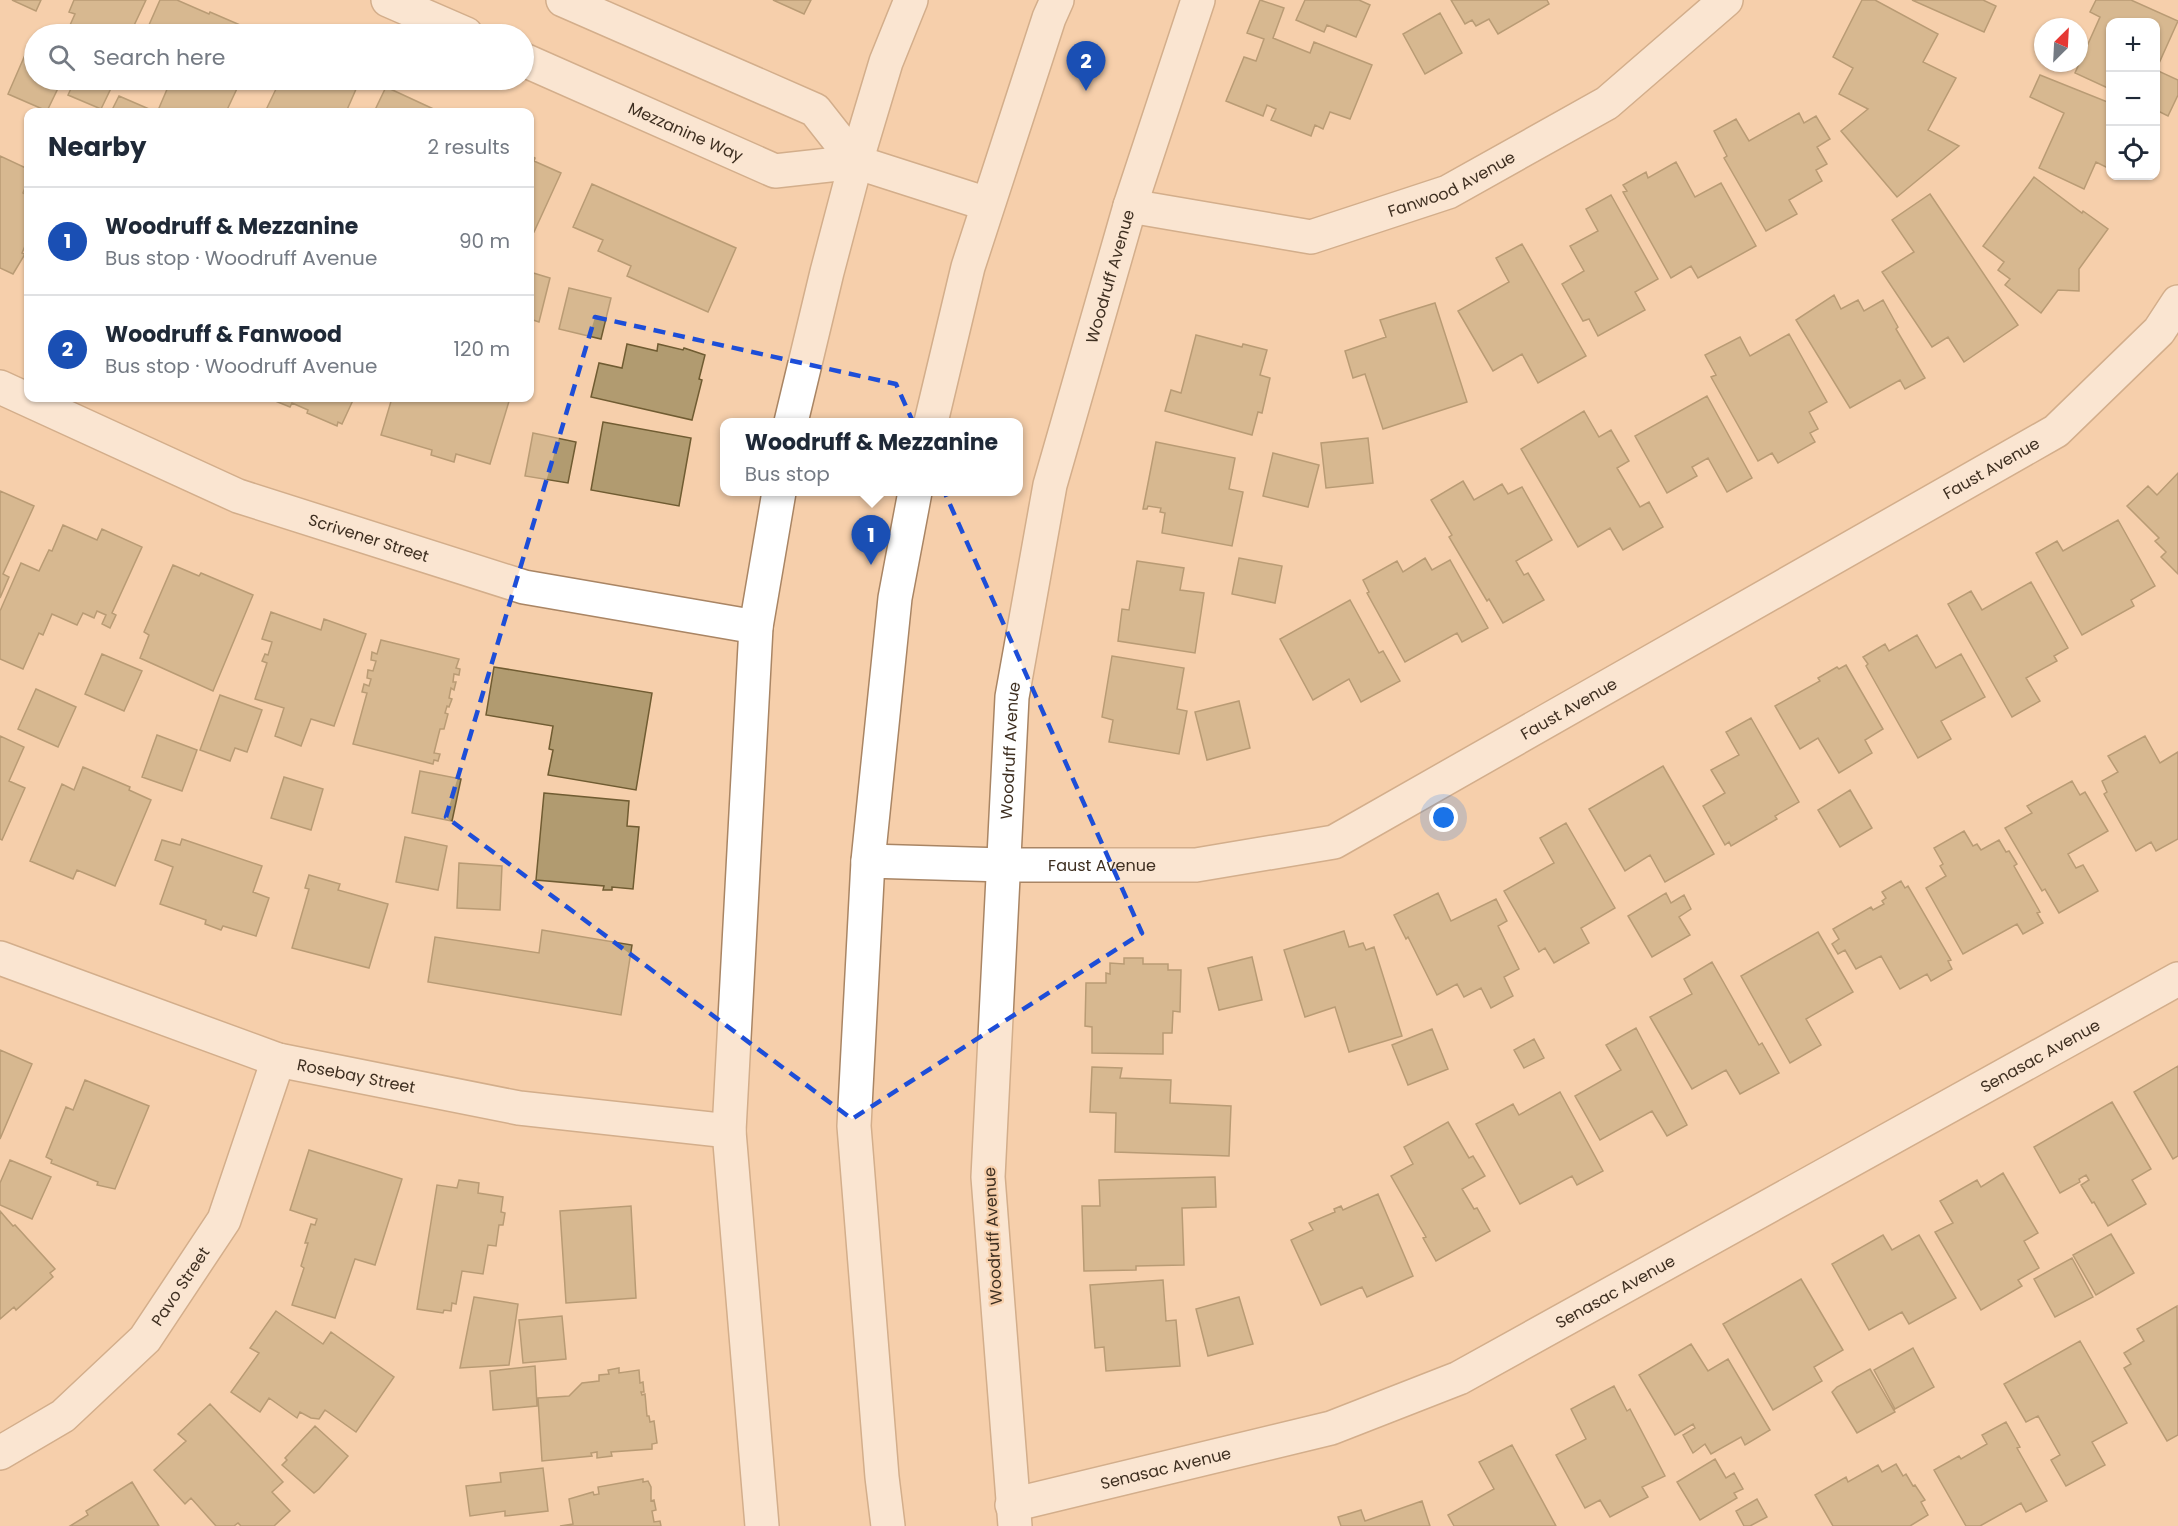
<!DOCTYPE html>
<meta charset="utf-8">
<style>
body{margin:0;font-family:Poppins,sans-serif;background:#f6f6f7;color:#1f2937}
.controls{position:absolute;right:18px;top:18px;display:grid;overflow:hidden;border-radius:12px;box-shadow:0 2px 4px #0004}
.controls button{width:54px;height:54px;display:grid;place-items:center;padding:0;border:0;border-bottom:2px solid #e0e1e3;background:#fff;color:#1f2937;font:30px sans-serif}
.compass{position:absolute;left:2034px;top:18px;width:54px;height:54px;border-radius:50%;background:#fff;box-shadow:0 2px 4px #0004;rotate:24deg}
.you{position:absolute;left:1444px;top:818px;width:21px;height:21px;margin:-15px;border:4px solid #fff;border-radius:50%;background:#1a73e8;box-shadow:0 0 0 9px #1a73e833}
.badge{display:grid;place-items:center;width:39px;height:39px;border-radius:50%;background:#136093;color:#fff;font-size:20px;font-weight:700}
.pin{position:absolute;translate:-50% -50px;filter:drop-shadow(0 2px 3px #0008)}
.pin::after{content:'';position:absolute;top:32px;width:21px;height:18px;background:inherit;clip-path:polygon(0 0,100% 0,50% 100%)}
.popup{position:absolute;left:720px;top:418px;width:303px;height:78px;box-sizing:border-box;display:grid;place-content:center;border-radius:12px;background:#fff;filter:drop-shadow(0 2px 4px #0005);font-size:20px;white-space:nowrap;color:#747a83}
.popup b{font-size:22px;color:#1f2937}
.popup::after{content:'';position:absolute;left:50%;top:100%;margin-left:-12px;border:12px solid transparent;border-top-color:#fff}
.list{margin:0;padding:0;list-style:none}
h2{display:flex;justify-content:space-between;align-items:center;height:78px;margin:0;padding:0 24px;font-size:26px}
h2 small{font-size:20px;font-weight:400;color:#747a83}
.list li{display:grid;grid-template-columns:39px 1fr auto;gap:18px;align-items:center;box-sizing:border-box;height:108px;padding:0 24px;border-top:2px solid #e0e1e3}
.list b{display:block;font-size:22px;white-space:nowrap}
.list p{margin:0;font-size:20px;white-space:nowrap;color:#747a83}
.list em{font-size:20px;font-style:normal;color:#747a83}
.icon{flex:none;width:33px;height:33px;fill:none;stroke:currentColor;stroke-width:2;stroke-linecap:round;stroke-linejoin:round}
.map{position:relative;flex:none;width:2178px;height:1526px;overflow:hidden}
.search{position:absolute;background:#fff;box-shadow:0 2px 4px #0004;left:24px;top:24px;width:510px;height:66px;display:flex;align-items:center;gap:15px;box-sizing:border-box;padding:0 21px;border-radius:33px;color:#747a83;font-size:22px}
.panel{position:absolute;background:#fff;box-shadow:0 2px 4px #0004;left:24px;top:108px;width:510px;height:294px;border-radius:12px}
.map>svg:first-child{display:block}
.building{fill:#b19b70;stroke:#705c32;stroke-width:1.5}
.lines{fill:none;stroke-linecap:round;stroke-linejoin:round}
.minor-casing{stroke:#a98564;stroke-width:36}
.secondary-casing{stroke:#a98564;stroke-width:36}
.minor{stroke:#fff;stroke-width:33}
.secondary{stroke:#fff;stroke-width:33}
.marked{fill:none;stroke:#1d4ed8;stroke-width:4.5;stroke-dasharray:12 8;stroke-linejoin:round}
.labels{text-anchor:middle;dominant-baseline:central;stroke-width:4.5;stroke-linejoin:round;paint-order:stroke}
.street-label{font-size:16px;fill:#3e2f21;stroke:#f6cfab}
</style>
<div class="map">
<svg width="2178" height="1526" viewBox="0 0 2178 1526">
<rect width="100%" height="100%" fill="#f6cfab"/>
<path class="building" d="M12,0H41L36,11Z
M74,0H146L130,34H66L75,14L69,12Z
M160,0H177L209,14L210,12L261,34H145Z
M773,0H811L804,14Z
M1260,0L1284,8L1273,38L1310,53L1314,42L1372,65L1350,119L1330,112L1323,129L1315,125L1311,136L1271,120L1276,109L1267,105L1263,116L1226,101L1244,57L1256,61L1264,39L1247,33Z
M1305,0H1359L1370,5L1356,37L1327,25L1324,32L1296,20Z
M1451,0H1547L1549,4L1498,34L1489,19L1476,26L1472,20L1465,24Z
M1862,0H1875L1938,34L1923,62L1956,78L1928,130L1959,146L1897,197L1841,131L1868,109L1839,94L1853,68L1833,57Z
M1912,0H1983L1996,6L1984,32Z
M2096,0H2131L2178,21L2156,70L2178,80V95L2168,116L2156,110V22H2110V89L2075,73L2100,17L2090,12Z
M1440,13L1462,53L1425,74L1403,34Z
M25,55L34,59V80H62L47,111L8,94Z
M2040,75L2110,103V169L2096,162L2084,189L2039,168L2064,113L2030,97Z
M75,80H115L101,109L68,95Z
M171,80H185L199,86L202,80H241L226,112H170L159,108Z
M272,80H360L346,112H265L276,89L269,86Z
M386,87L440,112H374Z
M119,96L156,112H111Z
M1799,113L1804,123L1816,116L1830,139L1817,147L1827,164L1816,170L1822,181L1789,200L1797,214L1766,231L1724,158L1727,156L1714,131L1736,119L1749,141Z
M530,155L535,158L534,161L561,173L534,232L530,230Z
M0,156L28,169V180L23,193L28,196V222L26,228L28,229V239L22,253L25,254L13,274L0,268Z
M1676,162L1695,197L1721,183L1756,246L1698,278L1691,266L1671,278L1623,192L1627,191L1623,185L1646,172L1648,178Z
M2034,177L2082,213L2083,211L2108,229L2079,269V291L2058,290L2041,313L2005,285L2010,279L1998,270L2004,262L1983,246Z
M592,184L736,248L708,312L627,276L631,266L598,251L603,240L573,227Z
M1930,194L2018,325L1964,362L1948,337L1932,347L1882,272L1914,252L1892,220Z
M1611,195L1658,279L1635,292L1645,310L1598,336L1589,319L1583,321L1562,284L1584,271L1570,246L1598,231L1586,209Z
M1522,244L1586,356L1538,383L1522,354L1493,371L1458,311L1509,282L1496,258Z
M530,272L550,278L539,322L530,319Z
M569,288L611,298L601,339L559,329Z
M1834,295L1841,309L1858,300L1864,311L1883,300L1898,327L1896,329L1925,378L1905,389L1900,380L1850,408L1796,320Z
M1435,303L1467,402L1383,429L1365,374L1353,378L1345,351L1386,337L1380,320Z
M1789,334L1827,402L1809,412L1818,429L1810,433L1815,442L1778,463L1772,453L1758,461L1711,377L1716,375L1705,355L1740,337L1750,356Z
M1196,335L1242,347L1243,344L1267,350L1260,375L1270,378L1262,413L1258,412L1252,435L1165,411L1171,390L1181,393Z
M627,344L657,351L658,344L683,350L684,348L705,355L699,379L702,380L692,420L591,397L599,363L622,368Z
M1707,396L1752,478L1727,492L1708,458L1692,467L1697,476L1667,493L1635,436Z
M268,398H354L342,424L338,422L337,426L307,413L308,410L292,403L290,407Z
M392,398H510L490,464L456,454L454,462L431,455L432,450L381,435Z
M1584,411L1599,437L1611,430L1629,461L1617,468L1640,507L1649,502L1663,527L1623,550L1610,528L1578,547L1521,449Z
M603,422L691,438L679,506L591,490Z
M533,433L576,442L568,483L525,476Z
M1368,438L1373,483L1326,488L1321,443Z
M1156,442L1235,458L1229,489L1243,492L1232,546L1162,533L1165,513L1160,512L1161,508L1148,506L1147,509H1143Z
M1273,453L1319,465L1308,507L1263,496Z
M2178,473V574L2161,557L2166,552L2155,541L2159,538L2127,506L2148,486L2157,495Z
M1463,481L1474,500L1502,484L1508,494L1522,487L1552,540L1516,561L1524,575L1528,573L1544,600L1503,623L1489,599L1487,601L1449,537L1452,535L1431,500Z
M0,491L34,506L3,574L9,577L0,598Z
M2118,520L2155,586L2131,600L2134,606L2082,635L2036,553L2057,541L2063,551Z
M63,525L97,540L102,529L142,547L112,613L116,615L110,628L102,624L106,615L97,611L94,618L83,613L77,625L52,614L43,635L39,633L23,669L0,659V611L21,563L39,571L49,550L52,551Z
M1239,558L1282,566L1275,603L1232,594Z
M1425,558L1432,570L1450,560L1488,628L1462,642L1457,633L1405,662L1367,593L1369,592L1363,580L1397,561L1403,572Z
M1137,561L1184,568L1180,590L1204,593L1195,653L1118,641L1122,609L1129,610Z
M173,565L199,576L201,573L253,595L213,691L140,658L149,635L144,632Z
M2031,582L2068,648L2054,656L2057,661L2026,678L2040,701L2012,717L1948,604L1971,591L1982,610Z
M1350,600L1379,653L1383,651L1400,681L1361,702L1349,679L1313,700L1280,639Z
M271,612L321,630L324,619L366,634L334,726L311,719L301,746L275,736L284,708L255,699L267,663L262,661L265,654L268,655L272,642L262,639Z
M1917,635L1936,668L1961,654L1985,697L1941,721L1951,739L1918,758L1866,666L1868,664L1863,657L1885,644L1889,651Z
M381,640L459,659L456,668L460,669L459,675L454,674L453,682H456L454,690L451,688L449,698L452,699L449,707L447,706L445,713L448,714L444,729H440L434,753L440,754L438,761L434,760L433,764L353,744L367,693L362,692L364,684L369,686L371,679L367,678L368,670L373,671L376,661L371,660L372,652L377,654Z
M102,654L142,671L124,711L85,694Z
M1112,656L1184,668L1177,709L1187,711L1179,754L1109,742L1113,720L1102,717Z
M1846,665L1883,729L1865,740L1872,753L1839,773L1818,738L1800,749L1775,706L1820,681L1818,678L1837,667L1839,669Z
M494,667L652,693L636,790L548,775L553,750L549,749L553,726L486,715Z
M36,689L76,707L58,747L18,729Z
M220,695L262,710L247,752L235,748L230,761L200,750Z
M1239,701L1250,748L1207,760L1195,712Z
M1751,718L1799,802L1775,816L1777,819L1731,846L1729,842L1725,845L1703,806L1725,793L1711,770L1739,755L1726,732Z
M157,735L197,750L182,791L142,777Z
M0,736L24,747L9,781L25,788L2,840L0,839Z
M2145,736L2160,763L2178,752V839L2156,851L2151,842L2136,851L2104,794L2107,792L2102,781L2118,772L2108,756Z
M1663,766L1714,854L1665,882L1650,855L1625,871L1589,809Z
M83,767L130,787L129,790L151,800L115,886L77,870L73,879L30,861L62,784L74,790Z
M420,771L461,779L452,821L412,813Z
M284,777L323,789L311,830L271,818Z
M2072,781L2080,795L2085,792L2108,831L2068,854L2076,868L2083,865L2098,891L2059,913L2045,889L2042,891L2005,828L2032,813L2027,806Z
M1850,790L1872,828L1840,847L1818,810Z
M544,793L629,801L627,826L639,827L633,889L612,887V890H603L604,886L536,880Z
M1566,823L1615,908L1581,928L1589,943L1554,963L1545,948L1539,952L1504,891L1554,863L1540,838Z
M1964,831L1973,846L1977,844L1981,850L1999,840L2006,852L2009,851L2017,864L2014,866L2040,912L2037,913L2043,923L2023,934L2017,924L1963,954L1926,888L1946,876L1940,866L1943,864L1934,848Z
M405,837L447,846L438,890L396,882Z
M182,839L262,866L253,892L269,898L256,936L223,926L221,930L205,924L206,920L160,904L173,867L155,860L162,840L180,845Z
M459,863L502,866L500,910L457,908Z
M309,875L340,884L338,890L388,904L369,968L292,948L309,889L305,888Z
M1901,881L1905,888L1908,886L1951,960L1948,961L1952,969L1931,981L1927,974L1900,989L1881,956L1856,969L1845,950L1838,954L1832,944L1839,939L1833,929L1871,907L1873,910L1884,904L1882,901L1886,898L1882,892Z
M1438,893L1451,921L1496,899L1507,921L1498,926L1519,969L1504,977L1513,996L1491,1008L1481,988L1464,997L1457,984L1437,995L1408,937L1406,939L1394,915Z
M1666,893L1671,903L1684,895L1691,909L1679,917L1690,935L1652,957L1628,916Z
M542,930L632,945L621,1015L428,982L435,937L539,953Z
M1344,931L1349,947L1363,943L1366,950L1374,947L1402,1036L1349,1052L1335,1007L1305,1017L1284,950Z
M1818,932L1853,992L1806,1019L1821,1045L1790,1063L1741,976Z
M1252,957L1262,1000L1219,1010L1208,968Z
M1124,958H1143V964H1168V970H1181L1180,1012L1173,1011L1172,1033H1163V1054L1092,1053V1027L1085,1026L1086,983H1106V973L1110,974V963L1124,964Z
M1712,962L1759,1045L1762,1043L1779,1073L1740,1094L1726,1070L1692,1089L1650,1017L1692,994L1684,979Z
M1636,1028L1687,1125L1667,1136L1652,1111L1600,1140L1575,1096L1621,1070L1606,1045Z
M1432,1029L1448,1069L1408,1085L1392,1045Z
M1534,1039L1544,1058L1524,1068L1514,1050Z
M0,1050L32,1064L0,1139Z
M2178,1066V1156L2173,1159L2134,1092Z
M1092,1067L1122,1068L1120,1078L1171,1080L1170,1103L1231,1106L1229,1156L1115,1152L1116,1113L1090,1112Z
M85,1080L149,1106L115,1189L97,1185L98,1182L51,1163L52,1160L46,1157L66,1107L73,1110Z
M1560,1092L1603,1171L1577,1185L1572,1176L1520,1204L1476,1124L1513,1104L1519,1115Z
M2112,1102L2151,1169L2132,1180L2146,1204L2108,1226L2094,1202L2092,1203L2081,1185L2089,1180L2086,1175L2079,1179L2080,1182L2060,1193L2034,1147Z
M1448,1122L1469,1158L1473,1156L1485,1176L1462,1189L1474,1209L1477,1208L1490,1231L1436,1261L1423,1238L1426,1237L1391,1176L1413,1164L1404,1147Z
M309,1150L402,1179L375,1265L355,1259L335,1318L292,1305L304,1268L301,1266L308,1243H305L311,1224L315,1225L317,1219L290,1210Z
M10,1160L51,1177L32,1219L0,1205V1183Z
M2003,1173L2038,1233L2024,1241L2039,1268L2018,1280L2022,1286L1981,1310L1935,1232L1953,1223L1940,1201L1977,1180L1981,1187Z
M1215,1177L1216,1207L1182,1208L1184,1265L1136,1266V1270L1084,1271L1082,1206H1100L1099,1180Z
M459,1180L479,1183L478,1193L503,1197L501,1212L505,1213L503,1225H499L496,1246L488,1245L483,1274L462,1271L456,1304L452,1303L451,1311L444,1310L443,1313L417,1309L437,1185L457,1188Z
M1378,1194L1413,1276L1367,1297L1362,1287L1321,1305L1291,1240L1313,1230L1309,1223L1335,1212L1334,1209L1341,1206L1343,1210Z
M631,1206L636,1298L566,1303L560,1211Z
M0,1211L13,1226L15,1225L55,1269L50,1273L53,1277L16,1310L14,1307L0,1319Z
M2111,1234L2134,1273L2096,1295L2073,1255Z
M1883,1235L1892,1250L1919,1235L1956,1298L1909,1324L1902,1312L1869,1330L1832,1264Z
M2072,1258L2093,1297L2055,1317L2034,1279Z
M1801,1279L1843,1350L1814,1367L1822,1381L1773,1410L1723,1324Z
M1163,1280L1166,1321L1176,1320L1180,1366L1106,1371L1104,1347L1095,1348L1090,1285Z
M474,1297L518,1304L509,1365L460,1368Z
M1239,1297L1253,1344L1208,1356L1196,1309Z
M2177,1306L2178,1435L2167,1441L2124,1368L2131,1364L2124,1353L2144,1341L2137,1329Z
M276,1311L323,1344L331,1332L394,1377L356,1432L325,1410L319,1419L311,1418L300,1412L297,1418L269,1398L260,1412L231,1392L259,1353L250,1348Z
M562,1316L566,1359L523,1363L519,1320Z
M2080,1341L2127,1423L2092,1442L2105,1465L2066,1486L2051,1460L2060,1455L2038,1416L2026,1422L2004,1384Z
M1691,1344L1708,1371L1728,1359L1770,1430L1745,1445L1741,1437L1711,1454L1705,1444L1693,1453L1683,1435L1695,1428L1693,1424L1675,1435L1639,1375Z
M1913,1348L1934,1387L1895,1409L1874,1370Z
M535,1366L537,1406L493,1410L490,1371Z
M619,1368V1373L639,1370L640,1383L643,1382L644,1392H641L642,1395L645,1394L647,1416H649L650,1422L654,1421L657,1443L652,1444V1449L611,1452L612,1456L597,1458V1452L591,1453L592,1456L542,1461L538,1398L569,1396L582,1383L599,1381V1375L609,1374L608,1370Z
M1870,1369L1895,1412L1857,1433L1832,1392L1837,1387Z
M1614,1386L1627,1411L1630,1409L1665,1476L1642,1487L1648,1497L1610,1517L1600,1500L1585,1508L1556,1455L1586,1439L1571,1409Z
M210,1404L283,1482L272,1492L290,1511L274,1526H241L238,1523L234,1526H216L191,1498L185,1504L154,1470L186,1441L178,1434Z
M2006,1422L2020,1447L2017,1448L2047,1501L2026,1512L2021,1503L1980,1526H1966L1934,1470L1959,1456L1961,1459L1987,1444L1982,1435Z
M315,1426L348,1456L319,1489L314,1493L282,1465L287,1460L285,1458Z
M1512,1445L1556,1526H1454L1448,1515L1494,1489L1479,1462Z
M1715,1459L1726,1478L1734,1473L1743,1489L1734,1493L1737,1498L1700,1520L1677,1482Z
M1896,1464L1903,1476L1906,1474L1913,1486L1915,1485L1925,1500L1921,1502L1928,1515L1910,1526H1833L1815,1495L1846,1477L1848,1482L1878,1465L1882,1472Z
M543,1468L548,1511L505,1516V1511L470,1516L466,1486L501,1482L500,1473Z
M643,1479V1482L648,1481L651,1487V1501L654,1500L656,1510L652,1511L654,1522L660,1521L661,1526H560L573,1524L569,1499L593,1492L594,1495L599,1494L598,1487Z
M132,1482L159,1526H70L88,1515L86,1511Z
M1757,1499L1767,1517L1750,1526H1744L1736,1511Z
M1422,1501L1430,1526H1341L1338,1517L1361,1510L1365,1521Z"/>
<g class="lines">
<g class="minor-casing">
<g id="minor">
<path d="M388,0L466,34"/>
<path d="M563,0L815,110L856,162"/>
<path id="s1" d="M524,60L775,171L856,162L987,204"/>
<path id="s2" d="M1130,206L1311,237L1448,192L1607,103L1726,0"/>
<path id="s3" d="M0,387L238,496L524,587L756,627"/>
<path d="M791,422L827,272L856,162L886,62L911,0"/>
<path id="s4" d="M868,861L1004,865H1196L1334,842L2056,431L2159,331L2178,302"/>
<path id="s5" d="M0,958L278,1060L519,1108L729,1131"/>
<path id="s6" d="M0,1453L63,1416L145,1339L224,1220L278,1060"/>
<path id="s7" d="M1012,1505L1331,1428L1459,1378L2178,979"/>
<path d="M762,1526L729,1131L756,627L779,492"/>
<path id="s8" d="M1015,1526L988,1177L1012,697L1050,485L1130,206L1198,0"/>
</g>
</g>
<g class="secondary-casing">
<path id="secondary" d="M931,422L968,267L1049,18L1057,0
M888,1526L882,1477L854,1126L868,861L895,598L915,492"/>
</g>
<use href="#minor" class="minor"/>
<use href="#secondary" class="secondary"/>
</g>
<path d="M0 0H2178V1526H0ZM595,317L896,384L1142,933L852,1119L446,817Z" fill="#f6cfab" fill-opacity=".55" fill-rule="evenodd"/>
<path class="marked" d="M595,317L896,384L1142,933L852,1119L446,817Z"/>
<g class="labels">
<g class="street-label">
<text stroke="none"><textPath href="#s1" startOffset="177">Mezzanine Way</textPath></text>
<text stroke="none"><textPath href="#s2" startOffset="334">Fanwood Avenue</textPath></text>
<text stroke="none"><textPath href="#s8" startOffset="1263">Woodruff Avenue</textPath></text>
<text stroke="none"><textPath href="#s4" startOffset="1224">Faust Avenue</textPath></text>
<text stroke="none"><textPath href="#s3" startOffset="399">Scrivener Street</textPath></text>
<text stroke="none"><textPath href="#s4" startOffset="738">Faust Avenue</textPath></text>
<text stroke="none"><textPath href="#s8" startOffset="777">Woodruff Avenue</textPath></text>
<text stroke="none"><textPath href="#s4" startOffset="234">Faust Avenue</textPath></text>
<text stroke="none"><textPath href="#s7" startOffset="1130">Senasac Avenue</textPath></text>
<text stroke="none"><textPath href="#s5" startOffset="376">Rosebay Street</textPath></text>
<text transform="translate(993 1236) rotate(-93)">Woodruff Avenue</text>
<text stroke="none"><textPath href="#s6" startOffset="249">Pavo Street</textPath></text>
<text stroke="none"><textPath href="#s7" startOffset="644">Senasac Avenue</textPath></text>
<text stroke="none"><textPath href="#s7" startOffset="158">Senasac Avenue</textPath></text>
</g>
</g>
</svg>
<div class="controls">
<button>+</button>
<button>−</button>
<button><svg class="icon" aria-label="locate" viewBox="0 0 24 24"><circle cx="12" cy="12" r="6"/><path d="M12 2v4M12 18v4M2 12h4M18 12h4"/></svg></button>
</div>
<svg class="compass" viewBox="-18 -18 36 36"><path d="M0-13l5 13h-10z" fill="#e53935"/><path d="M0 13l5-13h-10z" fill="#747a83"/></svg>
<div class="you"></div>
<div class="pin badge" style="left:871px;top:565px;background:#1a4fb4">1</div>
<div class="popup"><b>Woodruff &amp; Mezzanine</b>Bus stop</div>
<div class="pin badge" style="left:1086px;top:91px;background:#1a4fb4">2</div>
<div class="search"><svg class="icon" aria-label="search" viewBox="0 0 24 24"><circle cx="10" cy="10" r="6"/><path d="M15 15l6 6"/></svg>Search here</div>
<section class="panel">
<h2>Nearby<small>2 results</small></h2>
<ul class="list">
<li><span class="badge" style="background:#1a4fb4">1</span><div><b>Woodruff &amp; Mezzanine</b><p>Bus stop · Woodruff Avenue</p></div><em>90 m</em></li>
<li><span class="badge" style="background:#1a4fb4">2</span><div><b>Woodruff &amp; Fanwood</b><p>Bus stop · Woodruff Avenue</p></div><em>120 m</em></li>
</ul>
</section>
</div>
